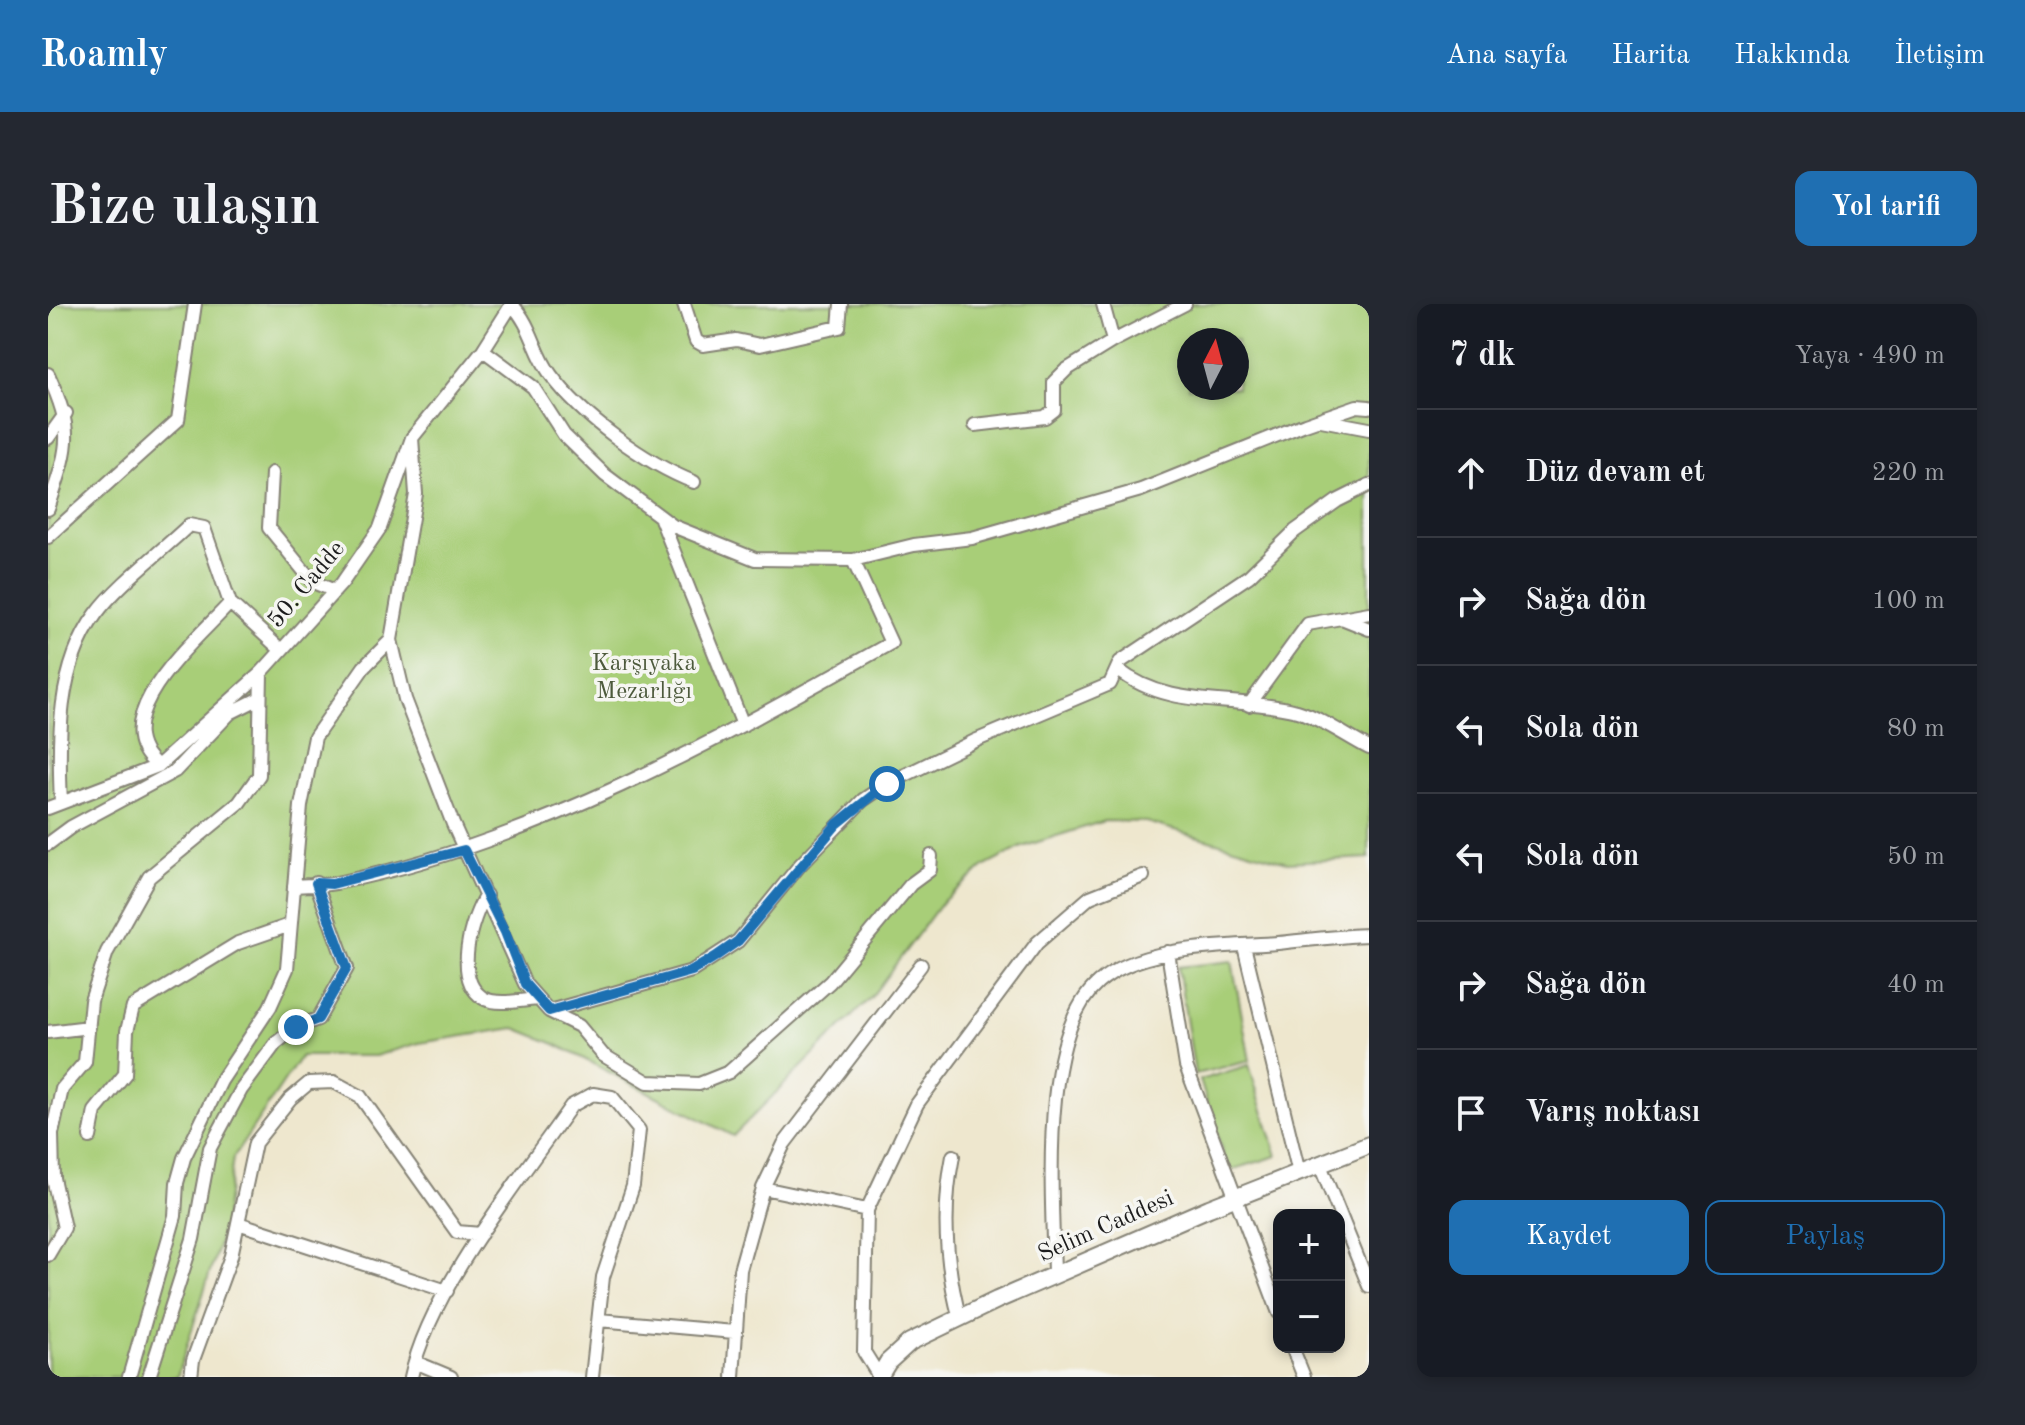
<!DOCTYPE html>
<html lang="tr">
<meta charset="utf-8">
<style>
body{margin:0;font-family:"Old Standard TT",serif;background:#242831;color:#f1f3f6}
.controls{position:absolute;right:24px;bottom:24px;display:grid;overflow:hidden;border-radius:16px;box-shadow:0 4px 12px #0003}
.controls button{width:72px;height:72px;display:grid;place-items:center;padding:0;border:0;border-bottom:2px solid #363941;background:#171b24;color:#f1f3f6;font:40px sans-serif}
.compass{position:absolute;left:1129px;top:24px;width:72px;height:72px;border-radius:50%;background:#171b24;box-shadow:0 4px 12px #0003;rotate:6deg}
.stop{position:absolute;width:24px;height:24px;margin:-18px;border:6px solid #1f6fb2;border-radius:50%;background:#fff}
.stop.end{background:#1f6fb2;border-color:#fff;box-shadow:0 2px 8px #0008}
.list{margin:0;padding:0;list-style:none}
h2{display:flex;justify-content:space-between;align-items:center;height:104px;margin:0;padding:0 32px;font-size:34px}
h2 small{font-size:26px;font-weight:400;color:#9ea1a6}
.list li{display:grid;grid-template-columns:52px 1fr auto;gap:24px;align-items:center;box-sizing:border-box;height:128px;padding:0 32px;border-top:2px solid #363941}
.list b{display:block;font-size:30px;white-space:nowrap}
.list em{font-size:26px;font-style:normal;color:#9ea1a6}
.actions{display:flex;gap:16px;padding:24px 32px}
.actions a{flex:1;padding:18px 0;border:2px solid #1f6fb2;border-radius:16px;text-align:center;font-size:28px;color:#1f6fb2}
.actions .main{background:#1f6fb2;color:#fff}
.icon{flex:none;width:44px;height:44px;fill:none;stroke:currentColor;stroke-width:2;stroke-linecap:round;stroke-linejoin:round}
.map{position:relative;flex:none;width:1321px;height:1073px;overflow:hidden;border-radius:16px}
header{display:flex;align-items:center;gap:48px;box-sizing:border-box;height:112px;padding:0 40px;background:#1f6fb2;color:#fff}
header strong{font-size:38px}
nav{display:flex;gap:44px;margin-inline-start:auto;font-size:28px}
.intro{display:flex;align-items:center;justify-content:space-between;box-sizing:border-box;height:192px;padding:0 48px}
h1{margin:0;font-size:56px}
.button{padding:20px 36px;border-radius:16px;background:#1f6fb2;color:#fff;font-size:28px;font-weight:700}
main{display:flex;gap:48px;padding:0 48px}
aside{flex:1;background:#171b24;border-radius:16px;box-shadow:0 4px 12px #0003}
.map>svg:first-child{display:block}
.green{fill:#a8ce78;stroke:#62754a;stroke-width:2;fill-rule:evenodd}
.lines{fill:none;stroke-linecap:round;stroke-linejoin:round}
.minor-casing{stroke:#858275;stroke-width:16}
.major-casing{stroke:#858275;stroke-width:20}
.minor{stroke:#fff;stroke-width:12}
.major{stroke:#fff;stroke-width:16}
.route{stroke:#1f6fb2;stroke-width:10}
.labels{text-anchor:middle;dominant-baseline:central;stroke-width:7;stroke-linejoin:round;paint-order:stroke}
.street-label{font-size:24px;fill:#1c1c1c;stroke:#f6f6f2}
.park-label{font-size:24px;fill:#4d5a3c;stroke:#f6f6f2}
</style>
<header>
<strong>Roamly</strong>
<nav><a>Ana sayfa</a><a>Harita</a><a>Hakkında</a><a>İletişim</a></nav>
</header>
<div class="intro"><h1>Bize ulaşın</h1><a class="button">Yol tarifi</a></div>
<main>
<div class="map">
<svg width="1321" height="1073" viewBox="0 0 1321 1073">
<rect width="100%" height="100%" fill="#f6f6f2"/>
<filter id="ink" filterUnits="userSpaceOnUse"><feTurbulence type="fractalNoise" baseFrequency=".0125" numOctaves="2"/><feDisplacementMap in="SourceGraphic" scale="16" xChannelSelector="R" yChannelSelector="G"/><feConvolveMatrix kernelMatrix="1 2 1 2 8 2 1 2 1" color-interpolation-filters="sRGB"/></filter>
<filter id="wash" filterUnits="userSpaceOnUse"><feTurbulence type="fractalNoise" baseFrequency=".006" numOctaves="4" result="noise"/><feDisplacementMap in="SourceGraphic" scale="32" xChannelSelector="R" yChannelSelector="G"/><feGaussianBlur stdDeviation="1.8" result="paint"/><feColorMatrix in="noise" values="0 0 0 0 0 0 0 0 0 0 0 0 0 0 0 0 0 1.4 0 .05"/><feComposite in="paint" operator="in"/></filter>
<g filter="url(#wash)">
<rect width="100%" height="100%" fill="#eee7ce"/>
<path class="green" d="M0,0H1321V554L1239,558L1098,518L1056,517L974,543L937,562L894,598L824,692L685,832L507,740L467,724L371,739L327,752H253L185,854L175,927L129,1073H0ZM1141,36H1189V84H1141Z
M1184,657L1202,757L1147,770L1130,663Z
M1201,761L1229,852L1180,867L1152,776Z"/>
</g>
<g filter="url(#ink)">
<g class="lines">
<g class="minor-casing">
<path id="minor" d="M636,0L648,37L655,41L688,36L712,41L791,23L793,0
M1055,0L1065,37L1137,0
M464,1C484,21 486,48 503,71C534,113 597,159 646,178
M435,46L485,83L516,131L557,171L625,222L707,255L805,256L866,241L924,234L1093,186L1257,120L1309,102L1321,103
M0,70C28,132 20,143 0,205
M1273,116L1321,125
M927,121L997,113L1006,106V78L1018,66L1065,37
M0,134L18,109
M364,134L368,190L343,336L357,395L405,520L477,680L501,707L644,667L690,637L752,561L815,496L839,480L929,436L1062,380L1072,358L1201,272L1247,227L1289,197L1321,181
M224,169L221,224L265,278L287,287
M613,215L695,421
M0,233L130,116L147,0
M1296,315L1321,325
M1069,365C1122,407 1187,391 1249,407C1273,414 1298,432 1321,444
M1201,401L1260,320L1321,309
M110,462C51,415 150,335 182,299
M13,499C10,436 9,363 48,310C69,281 114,247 141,221L156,224L182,299L233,346
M0,504L110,462L213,369L294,279L332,224L364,134L435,46L464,0
M0,540L23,523L127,467L182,409L212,394
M246,582C260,580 275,582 288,579C487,539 668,437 843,339L805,256
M438,591C423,614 405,675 435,694C449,702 475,696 490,695
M1196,642L1251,869
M1120,648L1138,762L1231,1009
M501,707L531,722L555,751L600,778L651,780L681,768L782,678L863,580L882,566L883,552
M0,728L41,723
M42,833L47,807L77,770L79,727L85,703L190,639L242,621
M905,852C894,907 897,960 912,1015
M1272,861L1321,982
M715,884L819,906
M190,919L399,987
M0,951L16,924L5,874L4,830L14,785L37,758L43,697L59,648L101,573L191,499L211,471L213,369
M1006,972C1005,897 990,732 1050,679C1092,641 1177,643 1230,639C1261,636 1290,632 1321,631
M551,1016L686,1028
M1244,1043L1256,1073
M367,1058L403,1073
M831,1072L816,1048L819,906L869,800L989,639L1042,593L1095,572
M81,1073L127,912L129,879L136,854L173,777L222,703L239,665L253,502L267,433L316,363L343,336
M101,1073L145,935L162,844L193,786L228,739L248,723L270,715L299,664L268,579
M143,1073L145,1056L183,952L207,839L242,795L261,779L286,778L312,792L409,928L433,930
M363,1073C381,987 472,875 523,802L545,790L564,793L591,826L585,882L555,973L544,1073
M685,1073L692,966L715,884L736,840L873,661"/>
</g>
<g class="major-casing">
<path id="major" d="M831,1073L840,1058L862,1038L949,996L1161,904L1321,841"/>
</g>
<use href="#minor" class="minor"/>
<use href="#major" class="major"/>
</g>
</g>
<g class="lines" filter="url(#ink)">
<path class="route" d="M248,723L270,715L299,664L268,579L284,580L416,546L457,628L477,680L501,707L644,667L667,653L690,637L789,520L839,480"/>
</g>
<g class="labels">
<g class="street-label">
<text transform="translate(259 281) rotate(-50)">50. Cadde</text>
<text transform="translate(1058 923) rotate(-24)">Selim Caddesi</text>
</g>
<g class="park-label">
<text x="596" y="360">Karşıyaka<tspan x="596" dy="28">Mezarlığı</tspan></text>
</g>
</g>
</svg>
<div class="controls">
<button>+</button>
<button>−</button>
</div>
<svg class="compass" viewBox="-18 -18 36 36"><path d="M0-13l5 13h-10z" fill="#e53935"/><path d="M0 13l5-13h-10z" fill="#9ea1a6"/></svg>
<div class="stop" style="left:839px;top:480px"></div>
<div class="stop end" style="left:248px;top:723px"></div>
</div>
<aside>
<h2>7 dk<small>Yaya · 490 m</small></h2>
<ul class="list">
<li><svg class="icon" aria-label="ahead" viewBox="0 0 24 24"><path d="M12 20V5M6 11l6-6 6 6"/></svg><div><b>Düz devam et</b></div><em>220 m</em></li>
<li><svg class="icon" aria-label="right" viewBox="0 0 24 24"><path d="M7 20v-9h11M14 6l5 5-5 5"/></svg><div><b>Sağa dön</b></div><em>100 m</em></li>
<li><svg class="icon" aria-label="left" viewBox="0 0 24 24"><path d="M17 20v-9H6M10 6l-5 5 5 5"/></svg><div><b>Sola dön</b></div><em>80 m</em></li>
<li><svg class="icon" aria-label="left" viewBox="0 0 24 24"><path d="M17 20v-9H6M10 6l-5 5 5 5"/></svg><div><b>Sola dön</b></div><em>50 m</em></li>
<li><svg class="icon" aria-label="right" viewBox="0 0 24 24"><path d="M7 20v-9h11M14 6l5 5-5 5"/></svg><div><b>Sağa dön</b></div><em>40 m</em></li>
<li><svg class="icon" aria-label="arrive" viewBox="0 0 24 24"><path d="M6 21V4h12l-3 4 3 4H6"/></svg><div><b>Varış noktası</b></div></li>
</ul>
<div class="actions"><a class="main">Kaydet</a><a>Paylaş</a></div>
</aside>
</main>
